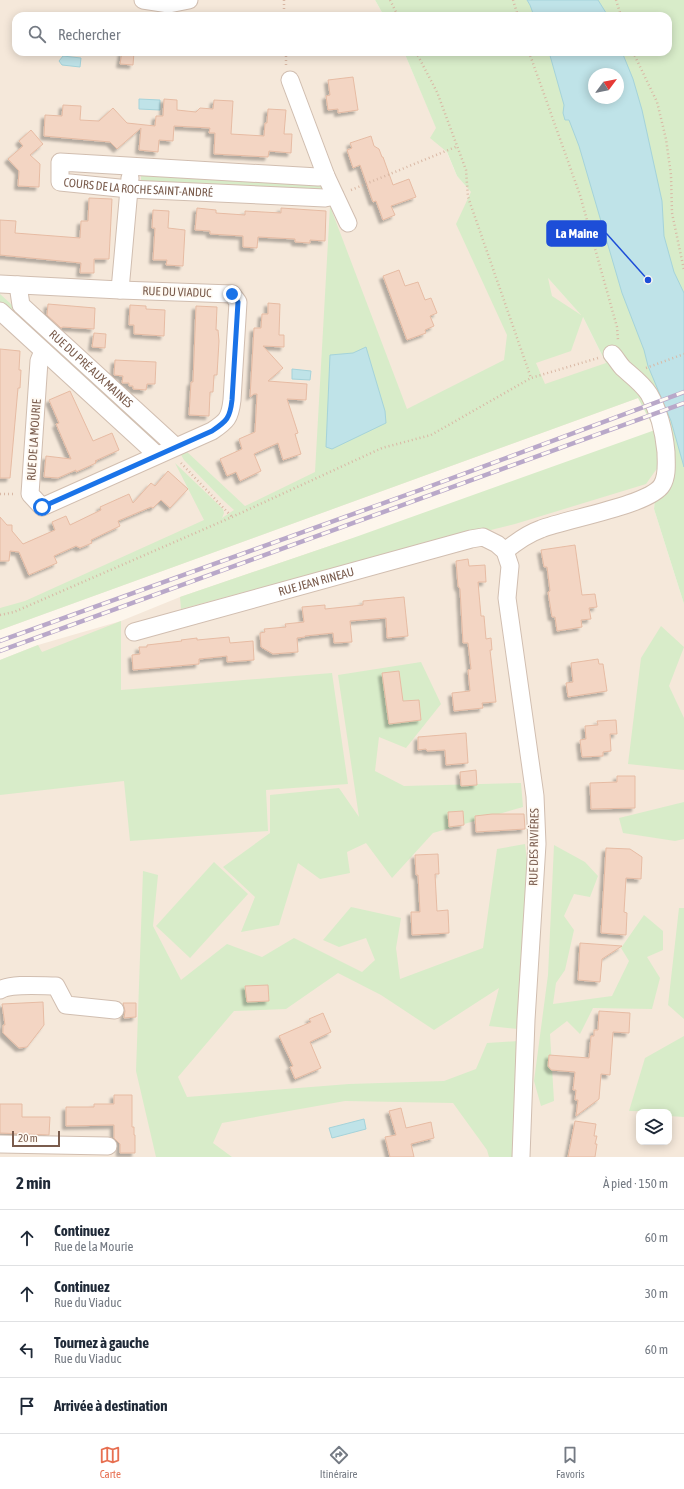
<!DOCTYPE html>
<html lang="fr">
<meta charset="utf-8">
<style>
body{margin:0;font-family:"Asap Condensed",sans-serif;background:#f2f2f3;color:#1f2937}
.controls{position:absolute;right:12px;bottom:12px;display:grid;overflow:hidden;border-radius:8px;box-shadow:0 2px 10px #0003}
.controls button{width:36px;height:36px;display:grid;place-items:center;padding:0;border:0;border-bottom:1px solid #e0e1e3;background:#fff;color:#1f2937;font:20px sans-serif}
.compass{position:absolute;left:588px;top:68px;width:36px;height:36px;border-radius:50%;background:#fff;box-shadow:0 2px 10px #0003;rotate:58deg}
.scale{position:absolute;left:12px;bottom:10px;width:48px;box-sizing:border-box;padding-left:4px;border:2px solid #7a5c4d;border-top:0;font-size:11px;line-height:14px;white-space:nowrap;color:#7a5c4d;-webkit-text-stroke:3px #fffaf3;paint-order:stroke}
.stop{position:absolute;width:12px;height:12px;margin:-9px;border:3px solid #1a73e8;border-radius:50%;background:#fff}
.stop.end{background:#1a73e8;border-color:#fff;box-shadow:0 1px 4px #0008}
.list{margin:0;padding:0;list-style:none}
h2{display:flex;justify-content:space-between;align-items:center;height:52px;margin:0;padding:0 16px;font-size:17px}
h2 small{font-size:13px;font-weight:400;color:#747a83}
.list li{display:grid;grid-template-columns:26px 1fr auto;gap:12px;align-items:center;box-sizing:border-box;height:56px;padding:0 16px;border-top:1px solid #e0e1e3}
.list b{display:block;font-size:15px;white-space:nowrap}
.list p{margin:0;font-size:13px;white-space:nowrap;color:#747a83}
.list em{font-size:13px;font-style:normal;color:#747a83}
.icon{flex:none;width:22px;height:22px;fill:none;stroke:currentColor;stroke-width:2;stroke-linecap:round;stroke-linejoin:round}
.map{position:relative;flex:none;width:684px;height:1157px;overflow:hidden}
.search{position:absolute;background:#fff;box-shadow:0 2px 10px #0003;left:12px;right:12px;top:12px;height:44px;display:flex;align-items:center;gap:10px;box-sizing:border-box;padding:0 14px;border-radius:12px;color:#747a83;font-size:15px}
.sheet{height:276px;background:#fff}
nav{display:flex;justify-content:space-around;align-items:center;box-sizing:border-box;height:56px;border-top:1px solid #e0e1e3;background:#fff;font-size:11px;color:#747a83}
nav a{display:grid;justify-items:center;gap:2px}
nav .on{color:#e76f51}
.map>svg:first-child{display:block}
.residential{fill:#f5e8da;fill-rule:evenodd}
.green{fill:#d8ecc9;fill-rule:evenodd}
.water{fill:#bfe3e8;stroke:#a5d3da;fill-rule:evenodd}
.building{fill:#f3d5c3;stroke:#e6bba3;filter:url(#shadow)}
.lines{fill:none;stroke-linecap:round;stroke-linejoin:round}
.minor-casing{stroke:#d1beb0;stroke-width:19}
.path{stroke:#d9b8a5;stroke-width:2.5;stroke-dasharray:1 3;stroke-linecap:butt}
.minor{stroke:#fff;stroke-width:17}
.rail-casing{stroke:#b9a8c9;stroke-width:4.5}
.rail{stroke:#fffaf3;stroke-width:3;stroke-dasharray:9;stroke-linecap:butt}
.route{stroke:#1a73e8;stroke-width:5}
.labels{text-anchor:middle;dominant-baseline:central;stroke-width:3.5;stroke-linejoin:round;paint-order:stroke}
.street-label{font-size:12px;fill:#7a5c4d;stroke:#fffaf3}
.leader{fill:none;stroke:#1d4ed8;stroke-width:1.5}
.callout-dot{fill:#1d4ed8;stroke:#fffaf3;stroke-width:1.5}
.callout{fill:#1d4ed8;stroke:#1d4ed8;stroke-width:1.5}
.callout-label{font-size:13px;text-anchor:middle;font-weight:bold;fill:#fff}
</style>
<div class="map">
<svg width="684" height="1157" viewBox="0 0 684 1157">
<defs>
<filter id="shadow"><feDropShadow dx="-3.5" dy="3.5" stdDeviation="1" flood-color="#0004"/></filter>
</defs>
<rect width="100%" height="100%" fill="#fdf6ec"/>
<path class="residential" d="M0,0H375L384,16H16V52H404L457,176L583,317L606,363L638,398L0,630Z
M659,466L654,509L684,604V1157H0V660L38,645L121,621L180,597L350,539ZM639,1112H669V1142H639Z"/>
<path class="green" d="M375,0H684V604L654,509L658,467L646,484L515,524L309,575L181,609L180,597L350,539L655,430L638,398L0,630V608L25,601L204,520L175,463L223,509L224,513L222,518L234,510L223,500L184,460L180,453L185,450L245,506L315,472L330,206L407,409L504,360L507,335L456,224L471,192L457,176L447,152L430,138L436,128L404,52H668V16H384ZM594,74H618V98H594ZM548,278L581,315L552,296ZM583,317L606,363L545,384L536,363L571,351Z
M141,173L320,182L322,192L141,183Z
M0,294L154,434L152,439H147L0,304Z
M121,621V690L332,673L348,784L266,790L268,831L130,841L124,781L0,795V660L38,645L42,652Z
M661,626L684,647L669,686L684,718V770L628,764L641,658Z
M421,662L441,704L406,748L379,737L375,771L404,786L521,783L523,807L433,833L392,878L366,843L347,852L350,873L320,879L298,863L279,925L241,932L255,897L223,867L270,833V795L339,788L359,817L338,675Z
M684,802V839L675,841L623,833L619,818Z
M525,844L530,884L518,1029L489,1026L499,988L434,1030L381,995L338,973L286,1009L234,1011L178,1077L187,1097L349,1084L444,1081L476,1069L487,1043L518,1041L513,1157H489L487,1150L453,1103L345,1101L222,1123L213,1143L232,1157H156L136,1071L143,871L158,875L153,926L181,980L227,944L262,957L294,938L362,972L375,960L366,938L339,947L323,940L351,907L401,918L396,948L400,979L483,948L497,849Z
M554,845L585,862L598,876L590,897L574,894L564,916L574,930L565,970L556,983L553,1004L612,996L629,961L621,948L644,915L663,931V950L647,957L660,978L652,1009L593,1008L580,1034L567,1021L550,1034L554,1101L541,1106L534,1081L548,975Z
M214,862L248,894L190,958L156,926Z
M679,908H684V1019L668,1005Z
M684,1036V1117L669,1116V1112L629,1111L645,1058Z"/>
<path class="water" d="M527,0H598L608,16H534L530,5Z
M549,52H622L633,79L642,110L662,201L664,236L674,272L684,293V467L671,421L648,366L644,350L622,293L579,146L569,120H565L563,113L564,105ZM594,74H618V98H594Z
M63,56L81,58L80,67L62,65L59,61Z
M139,99L160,100V110L139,109Z
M366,347L385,411L386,423L332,449L326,447L330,355L353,353Z
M292,369L311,371L310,380L292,379Z
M364,1119L366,1129L332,1138L329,1128Z"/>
<path class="building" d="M122,52H134L133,65L120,64Z
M353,77L358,110L338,113V109L328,110L326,96L330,95L328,80Z
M164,99L177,100V110L196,112L200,108L213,109L214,100L233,101L231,134L264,136L265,123H267L268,109L286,110L284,134H292L291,153L269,151L268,157L214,154L215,133H209L210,128L174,126L173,141L159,140L158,152L139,150L141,128L117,149L110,142L44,136L45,115L62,116L63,105L81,106L80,120L99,121L113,108L127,123L155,126L156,116H163Z
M31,130L43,144L30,155L40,164L39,187L18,186L19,171L8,159L23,146L19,141Z
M371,136L374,146L379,149L382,157H383L393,185L409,179L416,197L391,206L395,215L383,220L376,201L373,202L360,165L353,168L347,150L352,148L350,143Z
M89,198L112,199L109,259H94V273H80L81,263L0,255V220L16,221L15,233L80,238L81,221H88Z
M197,208L216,210V213L245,215V211L281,213V208L326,211L325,241L310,240V243L295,242V239L258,237L257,248L243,247V236L210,234V231L195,230Z
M153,210L169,211L168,228L185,230L183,266L166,265L167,260H153L155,228H152Z
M399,270L405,286L418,282L425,300L431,298L437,313L430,316L434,326L425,330L426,333L407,340L383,276Z
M268,303L280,304L279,335H284V347L263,346L283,368L268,381L307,384L306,400L287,399L298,433L295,434L301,454L283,460L278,443L254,454L261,471L240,481L236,472L227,476L220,459L242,449L239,439L255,432L257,394H254L250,397L254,328H261L262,314H268Z
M48,304L95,308L94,329L63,327L61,328L47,315Z
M130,305L146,306V309L165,310L164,336L134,334V325H129Z
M196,306L217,307L216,330H218L219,341L217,375H214L213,392H210L209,416L189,415L191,382H193Z
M94,333L106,334L105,348L92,347Z
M0,349L20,351L19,370H21L20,388H18L10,478H0Z
M115,360L156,362L155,384H147L146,390L133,389V386H129V383H122L123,376L114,375Z
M70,391L93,441L112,433L119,450L95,461H97L95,462L96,463L76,472V470L58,478L44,477L46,456L71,459L56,424L59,423L49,400Z
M168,471L188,489L170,508L161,500L153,508L151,507L118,521L120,526L91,540L92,543L80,548L76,546L54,556L57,563L29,575L19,552L10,551L9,561H0V517L7,525H12V531L23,544L55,530L52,522L66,516L70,525L101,510L100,507L129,494L133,503L151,483L155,486Z
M575,545L582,595L595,594L597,607L589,608L591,619L581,620L582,627L557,631L555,617H552L548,592L550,591L547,567H544L541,550Z
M468,559L469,566L485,565L486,582H478L481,616H484L486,639L491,638L492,650H490L496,702L482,703L483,708L454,711L452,693L470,691L468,670L471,669L468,643H463L460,589L458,586L456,561Z
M404,597L408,636L387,638L386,618L350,621L352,642L334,643L333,633L305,636V637L297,638L298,652L273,654L261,647L260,633L265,632L264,629L286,627L285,624L304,622L302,607L325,605V609L363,605V601Z
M229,637L230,643L253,641L254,660L227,662V656L199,659V664L133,670L132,655L140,654L139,647H147V645L182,641L181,640L197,638V640Z
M598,659L599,664H603L607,691L568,697L566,683L573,682L571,663Z
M399,671L403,701L419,700L421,720L389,724L382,673Z
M616,720L617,734H610L611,751L603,752V756L582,757L580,740L586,739L585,726L598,725L597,721Z
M466,733L468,763L446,765L445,750L427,751L426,749L418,750V737Z
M476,770L477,785L461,786L460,772Z
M617,776H635V808L591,809L590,783L617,782Z
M463,811L464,825L449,827L448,812Z
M492,814H524L525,829L476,832L475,816Z
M606,848L630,849L642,857L641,879L626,878L624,912L627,913L626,935L601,933Z
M438,854L439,874H435L437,911L448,910L449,933L412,935L411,912H420L418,875H416L415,855Z
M580,943L622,946L602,959L600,982L578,980Z
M268,985L269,1001L247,1002L245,986Z
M43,1002L44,1025L27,1047L19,1048L3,1033V1025H5L2,1004Z
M123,1003H136V1017L124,1018L125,1011Z
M599,1011L630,1013L629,1033L613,1032L610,1075L601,1074L599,1099L576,1116L578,1100H575L576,1090H573L575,1072L551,1070L548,1066L549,1055L589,1058L591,1036H594V1030H598Z
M323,1013L331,1032L310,1042L321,1068L295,1079L290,1067L293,1066L279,1036L311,1022L309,1019Z
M114,1095H132V1127H134V1135H135V1153H120V1144L114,1138V1125L66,1126V1107H94V1104H114Z
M0,1104H22V1117H50L49,1135L0,1133Z
M401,1108L406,1128L431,1122L434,1138L411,1144L414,1157H390L385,1137L396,1135L389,1111Z
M575,1121L596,1124L594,1136H597L595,1144H597L595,1157H568Z"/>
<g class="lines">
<g class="minor-casing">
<g id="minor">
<path d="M143,0L169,4L189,0"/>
<path d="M290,80L326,176L348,223"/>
<path id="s1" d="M326,176L318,177L60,162V182L129,189L325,198L335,196"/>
<path d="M0,284L120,290L130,178"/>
<path id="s2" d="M18,285L21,305L175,446"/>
<path d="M0,311L157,455"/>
<path d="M43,351L39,361L30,494L42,507L212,431C227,421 230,418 232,400L238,302L232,294L120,290"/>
<path d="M505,551C516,542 527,534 541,529C566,519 650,505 662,485C668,475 666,462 666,452C664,431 660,413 649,394C643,384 632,376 623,368C619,364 616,358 612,354"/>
<path id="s3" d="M134,632L471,539L483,537L497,544L505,551L510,566L507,598L535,796L537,844L526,1020L521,1157"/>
<path d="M0,990C11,983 42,986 56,986L66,1005L115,1010"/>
<path d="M0,1144L108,1146"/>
</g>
</g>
<path class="path" d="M284,0V16
M390,0L398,16
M513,0L518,16
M616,0L621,16
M286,52V65
M416,52L437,92L466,170L468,197L531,378L598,358
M529,52L580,195L617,327L618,340
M633,52L657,102L666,139L671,175L672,213L684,270
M351,190L458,146
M646,368L684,354
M181,463L232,517
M0,494H15
M0,615L14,612L232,517L382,448L431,435L531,378"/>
<use href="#minor" class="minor"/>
<g class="rail-casing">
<path id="rail" d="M0,641L420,490L684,392
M0,651L684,403"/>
</g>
<use href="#rail" class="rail"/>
</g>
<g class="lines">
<path class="route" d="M42,507L212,431C227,421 230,418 232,400L238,302L232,294"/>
</g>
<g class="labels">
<g class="street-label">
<text stroke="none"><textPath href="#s1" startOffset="365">COURS DE LA ROCHE SAINT-ANDRÉ</textPath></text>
<text transform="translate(177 292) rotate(2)">RUE DU VIADUC</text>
<text stroke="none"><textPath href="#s2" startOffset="115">RUE DU PRÉ AUX MAINES</textPath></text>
<text transform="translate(34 440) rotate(-86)">RUE DE LA MOURIE</text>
<text stroke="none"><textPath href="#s3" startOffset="189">RUE JEAN RINEAU</textPath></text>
<text transform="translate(534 847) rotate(-89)">RUE DES RIVIÈRES</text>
</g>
</g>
<path class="leader" d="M648 280L606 233"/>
<circle class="callout-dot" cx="648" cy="280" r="4"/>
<rect class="callout" x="547" y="221" width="59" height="25" rx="4"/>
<g class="callout-label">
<text x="577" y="238">La Maine</text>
</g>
</svg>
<div class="controls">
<button><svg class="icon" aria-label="layers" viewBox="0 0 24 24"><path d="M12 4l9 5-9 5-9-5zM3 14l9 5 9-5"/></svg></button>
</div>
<svg class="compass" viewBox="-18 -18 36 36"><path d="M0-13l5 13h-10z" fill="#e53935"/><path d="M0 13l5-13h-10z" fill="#747a83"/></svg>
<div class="scale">20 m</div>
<div class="stop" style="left:42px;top:507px"></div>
<div class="stop end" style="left:232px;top:294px"></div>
<div class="search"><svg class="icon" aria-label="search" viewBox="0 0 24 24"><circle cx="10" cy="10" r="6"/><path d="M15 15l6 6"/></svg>Rechercher</div>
</div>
<section class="sheet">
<h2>2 min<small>À pied · 150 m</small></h2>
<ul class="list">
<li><svg class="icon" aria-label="ahead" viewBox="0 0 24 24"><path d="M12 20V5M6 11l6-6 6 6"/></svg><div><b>Continuez</b><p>Rue de la Mourie</p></div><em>60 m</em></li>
<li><svg class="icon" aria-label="ahead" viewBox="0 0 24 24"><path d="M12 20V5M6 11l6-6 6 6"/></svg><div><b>Continuez</b><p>Rue du Viaduc</p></div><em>30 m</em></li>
<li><svg class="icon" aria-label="left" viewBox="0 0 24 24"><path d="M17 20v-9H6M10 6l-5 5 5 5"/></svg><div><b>Tournez à gauche</b><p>Rue du Viaduc</p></div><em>60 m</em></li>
<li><svg class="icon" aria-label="arrive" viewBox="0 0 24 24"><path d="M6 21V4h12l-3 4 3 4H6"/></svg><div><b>Arrivée à destination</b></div></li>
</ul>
</section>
<nav>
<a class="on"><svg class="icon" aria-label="map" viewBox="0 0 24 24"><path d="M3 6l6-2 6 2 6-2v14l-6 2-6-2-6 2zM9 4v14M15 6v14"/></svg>Carte</a>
<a><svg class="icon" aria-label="directions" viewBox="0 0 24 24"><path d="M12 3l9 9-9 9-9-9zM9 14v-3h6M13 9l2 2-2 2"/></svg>Itinéraire</a>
<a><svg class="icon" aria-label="saved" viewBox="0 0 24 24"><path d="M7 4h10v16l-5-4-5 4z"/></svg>Favoris</a>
</nav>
